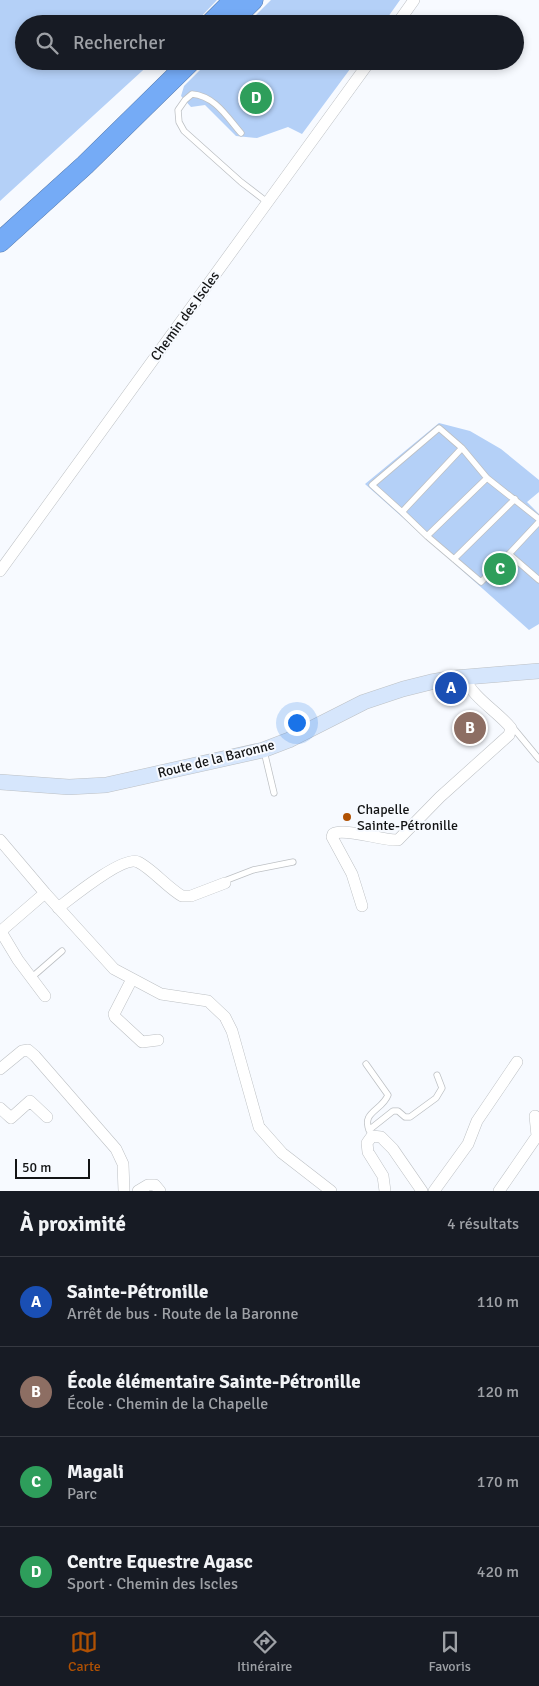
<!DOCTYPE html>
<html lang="fr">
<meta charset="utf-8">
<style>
body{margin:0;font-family:Signika,sans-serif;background:#20242c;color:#f1f3f6}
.scale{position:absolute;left:15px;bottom:12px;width:75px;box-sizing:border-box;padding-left:5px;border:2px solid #131415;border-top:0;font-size:14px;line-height:18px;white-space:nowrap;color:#131415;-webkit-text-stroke:4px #f7faff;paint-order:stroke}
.you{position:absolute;left:296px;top:722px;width:18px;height:18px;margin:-12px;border:4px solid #fff;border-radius:50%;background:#1a73e8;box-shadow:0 0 0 8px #1a73e833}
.badge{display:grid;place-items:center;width:32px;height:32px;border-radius:50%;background:#b05103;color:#fff;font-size:16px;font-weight:700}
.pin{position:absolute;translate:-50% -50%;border:2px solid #fff;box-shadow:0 1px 5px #0006}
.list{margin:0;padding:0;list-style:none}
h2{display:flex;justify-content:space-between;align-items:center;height:65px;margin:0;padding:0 20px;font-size:21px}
h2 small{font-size:16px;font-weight:400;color:#9ea1a6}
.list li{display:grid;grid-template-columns:32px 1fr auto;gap:15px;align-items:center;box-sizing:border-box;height:90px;padding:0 20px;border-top:1px solid #363941}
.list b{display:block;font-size:19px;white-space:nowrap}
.list p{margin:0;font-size:16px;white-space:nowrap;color:#9ea1a6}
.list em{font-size:16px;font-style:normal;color:#9ea1a6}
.icon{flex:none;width:28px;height:28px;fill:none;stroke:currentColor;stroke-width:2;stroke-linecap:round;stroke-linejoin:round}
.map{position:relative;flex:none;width:539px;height:1191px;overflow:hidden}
.search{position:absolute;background:#171b24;box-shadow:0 2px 8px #0003;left:15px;right:15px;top:15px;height:55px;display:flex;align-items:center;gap:12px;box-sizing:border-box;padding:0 18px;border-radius:28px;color:#9ea1a6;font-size:19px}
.sheet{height:425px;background:#171b24}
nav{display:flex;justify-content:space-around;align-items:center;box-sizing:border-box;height:70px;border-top:1px solid #363941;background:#171b24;font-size:14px;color:#9ea1a6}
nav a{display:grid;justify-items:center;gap:2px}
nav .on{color:#b05103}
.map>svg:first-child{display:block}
.green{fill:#b4d0f7}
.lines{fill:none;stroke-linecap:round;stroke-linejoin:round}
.lane-casing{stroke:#bdc0c4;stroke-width:7}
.street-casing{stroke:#bdc0c4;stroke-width:12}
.secondary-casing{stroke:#bdc0c4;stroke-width:16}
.highway-casing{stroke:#5376a7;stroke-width:21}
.lane{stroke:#fff;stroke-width:5.5}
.street{stroke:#fff;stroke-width:11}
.secondary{stroke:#d6e6fc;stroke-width:15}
.highway{stroke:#75abf6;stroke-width:20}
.poi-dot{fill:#b05103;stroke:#f7faff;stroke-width:2}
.labels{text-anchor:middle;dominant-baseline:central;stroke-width:4;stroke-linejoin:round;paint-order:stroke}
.street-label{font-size:14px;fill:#131415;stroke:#f7faff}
.poi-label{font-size:14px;fill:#131415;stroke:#f7faff;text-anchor:start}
</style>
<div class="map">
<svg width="539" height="1191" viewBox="0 0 539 1191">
<rect width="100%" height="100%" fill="#f7faff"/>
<path class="green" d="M0,0H217L194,24H24V61H153L0,201Z
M271,0H400L383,24H247Z
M209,61H356L302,134L288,127L257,138L236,136L205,105L191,107L181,96L184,86Z
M439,423L470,431L501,449L539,480V492L527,502L539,514V624L529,630L365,484Z"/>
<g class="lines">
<g class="lane-casing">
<path id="lane" d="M241,133C227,117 215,96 192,94L185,100L178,110L179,122L184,131L241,182L267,202
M402,512L372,485L439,428L462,448
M539,522L509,554L539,580
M427,536L487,478
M509,554L481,582L427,536L402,512L462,448L487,478L539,519
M454,559L515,499
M511,728L515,730L539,759
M264,751L274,793
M225,883L227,880L253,870L293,862
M31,978L62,951
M366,1064L388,1095C382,1111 360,1112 370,1132
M369,1130L393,1111H398L405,1117H410L436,1098L442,1088L437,1075"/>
</g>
<g class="street-casing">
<path id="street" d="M397,24L414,0
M0,571L370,61
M0,840L45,893L114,969L161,994L208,1001L225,1017L232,1031L259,1127L282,1153L331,1191
M362,906L352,874L332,837L333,834C344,827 382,841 398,840L440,797L509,735L511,728C497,711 473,698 464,677
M58,908C71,898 124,855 138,862C151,868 168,888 182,896H191L225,883
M0,930L18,960L45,996
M1,931L45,893
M132,979L114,1014L115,1017L142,1042L158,1040
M0,1069L22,1051L28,1050L35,1056L116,1149L123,1164L124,1191
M0,1108L11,1118L30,1101L47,1117
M138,1191L148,1185H155L160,1191
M385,1191L383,1176L368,1152L367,1143L372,1136L381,1137L393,1149L422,1191
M434,1191L468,1144L477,1121L517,1062
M499,1191L537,1136L535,1116"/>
</g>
<g class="secondary-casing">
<path id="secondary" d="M0,782L69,787L106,785L263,750L289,740L364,702L403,689L431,682L454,678L539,671"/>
</g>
<g class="highway-casing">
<path id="highway" d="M210,24L234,0
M229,24L253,0
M0,242L85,165L191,61"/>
</g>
<use href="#lane" class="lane"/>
<use href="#street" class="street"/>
<use href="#secondary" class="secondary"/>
<use href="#highway" class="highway"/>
</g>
<circle class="poi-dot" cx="347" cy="817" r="5"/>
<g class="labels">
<g class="street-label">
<text transform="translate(185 316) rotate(-54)">Chemin des Iscles</text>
<text transform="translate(216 759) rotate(-14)">Route de la Baronne</text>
</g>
<g class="poi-label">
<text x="357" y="809">Chapelle<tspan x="357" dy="16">Sainte-Pétronille</tspan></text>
</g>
</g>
</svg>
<div class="scale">50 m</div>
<div class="you"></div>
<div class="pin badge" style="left:451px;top:688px;background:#1a4fb4">A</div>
<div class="pin badge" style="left:470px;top:728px;background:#8d6e63">B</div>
<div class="pin badge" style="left:500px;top:569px;background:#2e9e5b">C</div>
<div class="pin badge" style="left:256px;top:98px;background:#2e9e5b">D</div>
<div class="search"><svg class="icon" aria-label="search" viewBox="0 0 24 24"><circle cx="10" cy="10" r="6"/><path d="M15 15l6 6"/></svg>Rechercher</div>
</div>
<section class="sheet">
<h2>À proximité<small>4 résultats</small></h2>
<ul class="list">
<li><span class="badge" style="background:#1a4fb4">A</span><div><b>Sainte-Pétronille</b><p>Arrêt de bus · Route de la Baronne</p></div><em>110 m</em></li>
<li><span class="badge" style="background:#8d6e63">B</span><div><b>École élémentaire Sainte-Pétronille</b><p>École · Chemin de la Chapelle</p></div><em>120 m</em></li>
<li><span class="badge" style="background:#2e9e5b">C</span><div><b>Magali</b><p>Parc</p></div><em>170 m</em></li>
<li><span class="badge" style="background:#2e9e5b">D</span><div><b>Centre Equestre Agasc</b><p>Sport · Chemin des Iscles</p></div><em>420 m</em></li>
</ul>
</section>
<nav>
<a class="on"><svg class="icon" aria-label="map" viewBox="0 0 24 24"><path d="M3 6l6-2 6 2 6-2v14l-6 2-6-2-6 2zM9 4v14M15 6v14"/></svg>Carte</a>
<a><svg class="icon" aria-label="directions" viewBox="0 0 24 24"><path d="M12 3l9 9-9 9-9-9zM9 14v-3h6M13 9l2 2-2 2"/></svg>Itinéraire</a>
<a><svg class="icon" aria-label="saved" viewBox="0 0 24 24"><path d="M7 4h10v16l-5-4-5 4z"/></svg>Favoris</a>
</nav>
